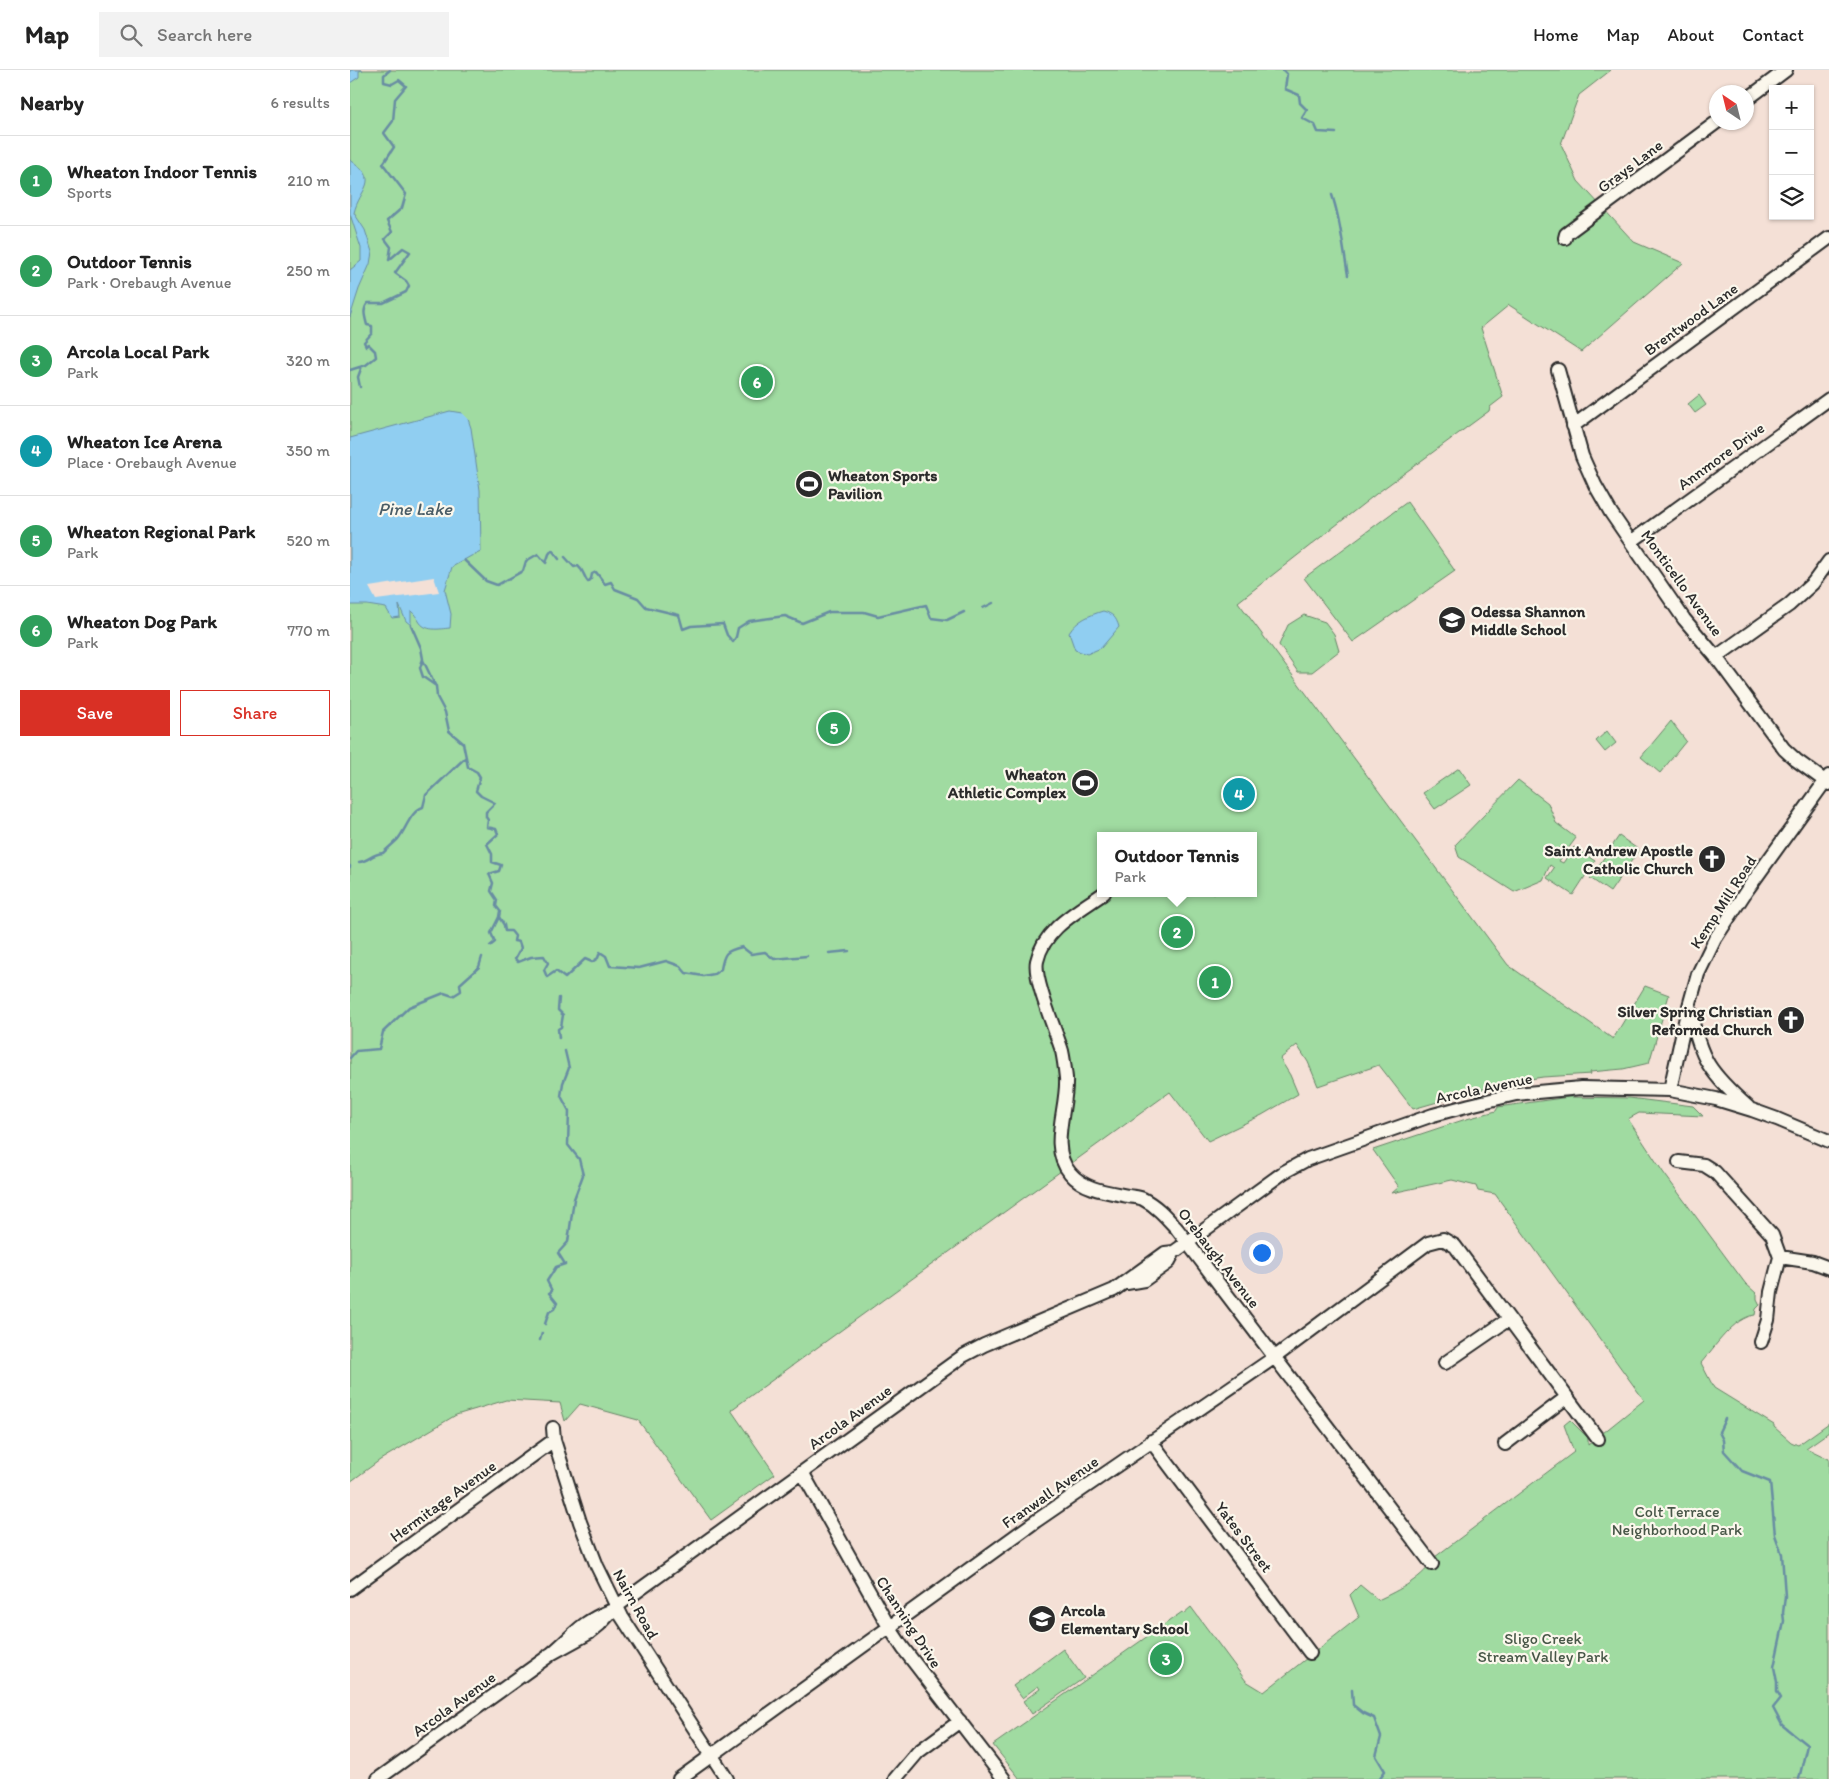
<!DOCTYPE html>
<meta charset="utf-8">
<style>
body{margin:0;font-family:Itim,sans-serif;background:#f2f2f2;color:#222}
.controls{position:absolute;right:15px;top:15px;display:grid;overflow:hidden;border-radius:0px;box-shadow:0 1px 4px #0004}
.controls button{width:45px;height:45px;display:grid;place-items:center;padding:0;border:0;border-bottom:1px solid #e0e0e0;background:#fff;color:#222;font:25px sans-serif}
.compass{position:absolute;left:1359px;top:15px;width:45px;height:45px;border-radius:50%;background:#fff;box-shadow:0 1px 4px #0004;rotate:325deg}
.you{position:absolute;left:911px;top:1182px;width:18px;height:18px;margin:-12px;border:4px solid #fff;border-radius:50%;background:#1a73e8;box-shadow:0 0 0 8px #1a73e833}
.badge{display:grid;place-items:center;width:32px;height:32px;border-radius:50%;background:#d93025;color:#fff;font-size:16px;font-weight:700}
.pin{position:absolute;translate:-50% -50%;border:2px solid #fff;box-shadow:0 1px 5px #0006}
.popup{position:absolute;left:747px;top:762px;width:160px;height:65px;box-sizing:border-box;display:grid;place-content:center;border-radius:0px;background:#fff;filter:drop-shadow(0 1px 4px #0005);font-size:16px;white-space:nowrap;color:#767676}
.popup b{font-size:19px;color:#222}
.popup::after{content:'';position:absolute;left:50%;top:100%;margin-left:-10px;border:10px solid transparent;border-top-color:#fff}
.list{margin:0;padding:0;list-style:none}
h2{display:flex;justify-content:space-between;align-items:center;height:65px;margin:0;padding:0 20px;font-size:21px}
h2 small{font-size:16px;font-weight:400;color:#767676}
.list li{display:grid;grid-template-columns:32px 1fr auto;gap:15px;align-items:center;box-sizing:border-box;height:90px;padding:0 20px;border-top:1px solid #e0e0e0}
.list b{display:block;font-size:19px;white-space:nowrap}
.list p{margin:0;font-size:16px;white-space:nowrap;color:#767676}
.list em{font-size:16px;font-style:normal;color:#767676}
.actions{display:flex;gap:10px;padding:15px 20px}
.actions a{flex:1;padding:11px 0;border:1px solid #d93025;border-radius:0px;text-align:center;font-size:18px;color:#d93025}
.actions .main{background:#d93025;color:#fff}
.icon{flex:none;width:28px;height:28px;fill:none;stroke:currentColor;stroke-width:2;stroke-linecap:round;stroke-linejoin:round}
.map{position:relative;flex:none;width:1479px;height:1709px;overflow:hidden}
header{display:flex;align-items:center;gap:30px;box-sizing:border-box;height:70px;padding:0 25px;background:#fff;border-bottom:1px solid #e0e0e0}
header strong{font-size:24px}
nav{display:flex;gap:28px;margin-inline-start:auto;font-size:18px}
.search{width:350px;height:45px;background:#f2f2f2;display:flex;align-items:center;gap:12px;box-sizing:border-box;padding:0 18px;border-radius:0px;color:#767676;font-size:19px}
main{display:flex}
aside{flex:1;background:#fff}
.map>svg:first-child{display:block}
.green{fill:#a0dba1;stroke:#668366;fill-rule:evenodd}
.water{fill:#90cef1;stroke:#688da2}
.pier{fill:#f4e0d6}
.lines{fill:none;stroke-linecap:round;stroke-linejoin:round}
.stream{stroke:#688da2;stroke-width:2.5}
.minor-casing{stroke:#2b2b2b;stroke-width:16}
.minor{stroke:#fbf7ec;stroke-width:12}
.labels{text-anchor:middle;dominant-baseline:central;stroke-width:4.5;stroke-linejoin:round;paint-order:stroke}
.street-label{font-size:16px;fill:#2b2b2b;stroke:#fbf7ec}
.poi-label{font-size:16px;font-weight:bold;fill:#2b2b2b;stroke:#fbf7ec;text-anchor:start}
.park-label{font-size:16px;fill:#485748;stroke:#fbf7ec}
.water-label{font-size:18px;font-style:italic;fill:#495c66;stroke:#fbf7ec}
</style>
<header>
<strong>Map</strong>
<div class="search"><svg class="icon" aria-label="search" viewBox="0 0 24 24"><circle cx="10" cy="10" r="6"/><path d="M15 15l6 6"/></svg>Search here</div>
<nav><a>Home</a><a>Map</a><a>About</a><a>Contact</a></nav>
</header>
<main>
<aside>
<h2>Nearby<small>6 results</small></h2>
<ul class="list">
<li><span class="badge" style="background:#2e9e5b">1</span><div><b>Wheaton Indoor Tennis</b><p>Sports</p></div><em>210 m</em></li>
<li><span class="badge" style="background:#2e9e5b">2</span><div><b>Outdoor Tennis</b><p>Park · Orebaugh Avenue</p></div><em>250 m</em></li>
<li><span class="badge" style="background:#2e9e5b">3</span><div><b>Arcola Local Park</b><p>Park</p></div><em>320 m</em></li>
<li><span class="badge" style="background:#0f9aa8">4</span><div><b>Wheaton Ice Arena</b><p>Place · Orebaugh Avenue</p></div><em>350 m</em></li>
<li><span class="badge" style="background:#2e9e5b">5</span><div><b>Wheaton Regional Park</b><p>Park</p></div><em>520 m</em></li>
<li><span class="badge" style="background:#2e9e5b">6</span><div><b>Wheaton Dog Park</b><p>Park</p></div><em>770 m</em></li>
</ul>
<div class="actions"><a class="main">Save</a><a>Share</a></div>
</aside>
<div class="map">
<svg width="1479" height="1709" viewBox="0 0 1479 1709">
<rect width="100%" height="100%" fill="#f4e0d6"/>
<filter id="ink" filterUnits="userSpaceOnUse"><feTurbulence type="fractalNoise" baseFrequency=".02" numOctaves="2"/><feDisplacementMap in="SourceGraphic" scale="10" xChannelSelector="R" yChannelSelector="G"/><feConvolveMatrix kernelMatrix="1 2 1 2 8 2 1 2 1" color-interpolation-filters="sRGB"/></filter>
<g filter="url(#ink)">
<path class="green" d="M0,0H1261L1229,25L1211,74L1228,111L1284,172L1333,193L1231,282L1159,235L1131,258L1153,327L1140,337L1139,341L1026,424L888,532L1158,895L1263,969L1295,916L1319,925L1299,993L1273,999L1240,1002L1241,1004L1193,1007L1154,1013L1063,1039L1029,995L968,1016L958,992L947,975L930,989L940,1005L948,1024L912,1045L858,1071L820,1022L381,1340L425,1404L361,1450L288,1350L230,1334L215,1351L210,1333L156,1330L106,1345L30,1390L0,1412ZM751,766H903V823H751Z
M1349,325L1356,335L1345,343L1338,334Z
M1057,432L1105,501L1003,572L954,508Z
M954,545L975,552L984,564L989,581L962,602H948L929,575L938,555Z
M1321,651L1336,671L1310,703L1291,687Z
M1257,661L1266,673L1255,682L1246,671Z
M1109,698L1121,715L1085,739L1073,723Z
M1168,710L1198,733L1206,753L1226,768L1209,791L1213,793L1224,777L1245,791L1223,825L1197,808L1204,798L1200,795L1193,810L1164,822L1109,787L1105,775Z
M1269,766L1289,780L1260,822L1240,808Z
M1219,1027L1279,1028L1343,1036L1353,1046L1289,1043L1278,1049L1313,1102L1395,1213L1407,1224V1229L1410,1235L1406,1239L1405,1245C1384,1247 1364,1278 1351,1293L1364,1318L1424,1355V1357L1441,1372L1448,1375L1479,1353V1362L1456,1378L1479,1389V1709H670L643,1675L832,1542L833,1544L841,1537L896,1611L914,1622L1009,1547L1000,1525L1010,1515L1028,1530C1049,1520 1074,1508 1085,1487L1224,1382L1214,1355L1220,1350L1238,1368V1375L1294,1330L1145,1124L1128,1121L1126,1116L1102,1110L1042,1123L1049,1117L1023,1080L1113,1050L1146,1041L1148,1037Z
M713,1579L734,1608L682,1644L673,1631L690,1619L688,1616L672,1628L663,1616Z"/>
<path class="water" d="M0,0H13L9,1V7L0,13Z
M0,90C33,110 9,119 4,143L15,160L22,182L20,194L9,219L0,247V200L11,191V178L0,144Z
M100,341L112,343L118,349L121,358L130,420L131,482L121,486L102,497L95,520L101,544L100,558C89,559 75,562 69,551C66,547 65,544 61,541V555L56,551L49,535L50,547L42,548L36,538L17,535H0V368Z
M753,541C763,544 766,547 769,557L751,578L737,584L725,580L719,563C727,550 740,545 753,541Z"/>
<path class="pier" d="M84,507L89,522L26,530L19,517Z"/>
<g class="lines">
<path class="stream" d="M933,0L937,4L935,19L949,25L950,33L957,40L952,48L965,55L968,62L986,63
M982,125C991,151 993,178 998,205
M0,300L16,295L26,287L25,281L18,274L16,276L14,272L22,263V256L17,255C15,247 12,240 18,233H33L56,222L59,216L56,211L45,203L60,182L53,178L39,190L41,177L35,169L42,162L37,151L52,138L56,124L33,94L44,77L34,63L43,51L45,29L56,16L49,10L42,14L34,12V5L40,0
M10,317L8,307L12,296
M215,487L224,497L228,496C235,502 233,506 238,512L241,509L242,504L246,502L255,514L261,512L265,519L288,528L296,537L329,545L333,559L341,556L373,554L377,565L383,572L386,567L388,558L399,551L435,546L452,553L479,542H514L528,546L576,535L581,548L597,550L614,542
M114,490L136,511L147,515L173,501L176,491L188,484L196,493L199,484L202,480L209,489
M633,538L643,533
M61,555L71,578L73,589L70,598L73,607L86,616L87,627L95,642L99,661L113,673L118,697L127,702L130,707L126,721L131,726L145,733L136,742V747L138,750L137,757L146,759L148,764L137,774L142,784V792L151,795L149,801L139,804L143,813L141,821L147,830L146,836L150,841L149,847L154,855L155,861H161L165,866L164,871L169,872L171,878L165,889L168,892L181,887L194,886L198,893L194,900L197,907L206,901L215,908L235,889L242,892L248,888L250,882L256,886L260,896L289,898L316,891L330,896L336,903L353,906L364,904L371,899C374,883 375,881 392,877L401,884L415,882L424,889L457,886
M73,590L85,615
M9,792C19,791 21,784 33,783C38,778 43,774 48,769C56,759 61,741 73,737L76,725L116,687
M0,797V796
M140,876L145,872L141,863L149,847
M479,883L499,881
M209,968L208,959L211,957L213,945L208,940L209,928
M0,988L6,981L29,979L33,962L59,937L94,923L103,926L111,921L110,914L129,897L132,887
M195,1254L199,1242L204,1239L207,1233L199,1223L202,1221L197,1211L206,1197L215,1194L208,1183L218,1172L224,1129L233,1105L229,1089L218,1075L219,1041L211,1026L213,1013L219,998L215,981
M190,1270L192,1263
M1375,1349L1369,1362L1373,1370L1374,1381L1392,1401L1420,1412L1425,1465L1432,1484L1435,1526L1433,1543L1434,1551L1424,1597L1427,1612V1621L1431,1628L1423,1638L1432,1655L1457,1675L1449,1709
M1002,1620L1003,1635L1013,1643L1024,1648L1031,1667L1026,1686L1035,1701L1029,1709"/>
<g class="minor-casing">
<path id="minor" d="M1396,30L1436,0
M1215,168L1216,164L1367,52
M1208,300L1232,386L1245,415L1261,443L1334,549L1366,587L1434,679L1446,690L1479,714
M1223,356L1479,168
M1282,471L1479,329
M1366,587L1439,535L1463,513L1479,491
M754,823C729,841 694,858 687,891C683,909 706,961 712,981C714,990 715,999 716,1008C718,1038 698,1077 720,1103C734,1120 758,1122 778,1126C783,1127 789,1127 793,1129C807,1136 817,1148 827,1159L1082,1494
M1340,939C1350,990 1360,1003 1398,1037
M1320,1020L1336,947L1348,904L1365,869L1397,820L1479,706
M1329,1092L1354,1095L1365,1102L1422,1165L1430,1187L1421,1222L1418,1250L1411,1272
M1430,1187L1463,1192L1479,1198
M777,1213L794,1210L808,1200L818,1193L824,1182L838,1172L934,1102L958,1089L1083,1045L1120,1035L1166,1024L1231,1018L1320,1020L1366,1029L1402,1040L1427,1049L1479,1071
M1095,1293L1159,1249
M203,1358L204,1370L230,1452L247,1496L272,1547L377,1709
M801,1371L960,1583
M1155,1374L1217,1327
M452,1402L539,1557L553,1578L654,1709
M0,1519L204,1370
M199,1585L239,1563L250,1554L267,1536L613,1286L634,1275L764,1220L815,1183L824,1182
M28,1709C84,1669 140,1628 196,1588C221,1569 228,1553 260,1541
M329,1709L686,1451L925,1287L1078,1173L1093,1169L1105,1176L1248,1369
M545,1709L568,1682L610,1651"/>
</g>
<use href="#minor" class="minor"/>
</g>
</g>
<defs>
<g id="stadium-disc" transform="scale(1.4375)"><circle r="9.5" fill="#2b2b2b" stroke="#fbf7ec"/><path d="M0-5a6.5 5 0 1 0 0 10a6.5 5 0 1 0 0-10ZM-3.5-1.8h7v3.6h-7Z" fill="#fff"/></g>
<g id="school-disc" transform="scale(1.4375)"><circle r="9.5" fill="#2b2b2b" stroke="#fbf7ec"/><path d="M0-5L7-2L0 1L-7-2ZM-4 1L0 2.5L4 1V4Q0 6-4 4Z" fill="#fff"/></g>
<g id="church-disc" transform="scale(1.4375)"><circle r="9.5" fill="#2b2b2b" stroke="#fbf7ec"/><path d="M-1.2-6h2.4v3.5h3.3v2.4h-3.3V6h-2.4V-.1h-3.3v-2.4h3.3Z" fill="#fff"/></g>
</defs>
<g fill-rule="evenodd">
<use href="#stadium-disc" x="459" y="414"/>
<use href="#school-disc" x="1102" y="550"/>
<use href="#stadium-disc" x="735" y="713"/>
<use href="#church-disc" x="1362" y="789"/>
<use href="#church-disc" x="1441" y="950"/>
<use href="#school-disc" x="692" y="1549"/>
</g>
<g class="labels">
<g class="street-label">
<text transform="translate(1280 96) rotate(-37)">Grays Lane</text>
<text transform="translate(1341 249) rotate(-36)">Brentwood Lane</text>
<text transform="translate(1371 386) rotate(-36)">Annmore Drive</text>
<text transform="translate(1332 513) rotate(54)">Monticello Avenue</text>
<text transform="translate(1373 832) rotate(-57)">Kemp Mill Road</text>
<text transform="translate(1134 1018) rotate(-12)">Arcola Avenue</text>
<text transform="translate(869 1188) rotate(52)">Orebaugh Avenue</text>
<text transform="translate(500 1347) rotate(-36)">Arcola Avenue</text>
<text transform="translate(700 1422) rotate(-35)">Franwall Avenue</text>
<text transform="translate(93 1431) rotate(-36)">Hermitage Avenue</text>
<text transform="translate(894 1467) rotate(53)">Yates Street</text>
<text transform="translate(286 1534) rotate(61)">Nairn Road</text>
<text transform="translate(559 1552) rotate(57)">Channing Drive</text>
<text transform="translate(104 1634) rotate(-36)">Arcola Avenue</text>
</g>
<g class="poi-label">
<text x="478" y="405">Wheaton Sports<tspan x="478" dy="18">Pavilion</tspan></text>
<text x="1121" y="541">Odessa Shannon<tspan x="1121" dy="18">Middle School</tspan></text>
<text x="716" y="704" text-anchor="end">Wheaton<tspan x="716" dy="18">Athletic Complex</tspan></text>
<text x="1343" y="780" text-anchor="end">Saint Andrew Apostle<tspan x="1343" dy="18">Catholic Church</tspan></text>
<text x="1422" y="941" text-anchor="end">Silver Spring Christian<tspan x="1422" dy="18">Reformed Church</tspan></text>
<text x="711" y="1540">Arcola<tspan x="711" dy="18">Elementary School</tspan></text>
</g>
<g class="park-label">
<text x="1327" y="1441">Colt Terrace<tspan x="1327" dy="18">Neighborhood Park</tspan></text>
<text x="1193" y="1568">Sligo Creek<tspan x="1193" dy="18">Stream Valley Park</tspan></text>
</g>
<g class="water-label">
<text x="65" y="439">Pine Lake</text>
</g>
</g>
</svg>
<div class="controls">
<button>+</button>
<button>−</button>
<button><svg class="icon" aria-label="layers" viewBox="0 0 24 24"><path d="M12 4l9 5-9 5-9-5zM3 14l9 5 9-5"/></svg></button>
</div>
<svg class="compass" viewBox="-18 -18 36 36"><path d="M0-13l5 13h-10z" fill="#e53935"/><path d="M0 13l5-13h-10z" fill="#767676"/></svg>
<div class="you"></div>
<div class="pin badge" style="left:865px;top:912px;background:#2e9e5b">1</div>
<div class="pin badge" style="left:827px;top:862px;background:#2e9e5b">2</div>
<div class="popup"><b>Outdoor Tennis</b>Park</div>
<div class="pin badge" style="left:816px;top:1589px;background:#2e9e5b">3</div>
<div class="pin badge" style="left:889px;top:724px;background:#0f9aa8">4</div>
<div class="pin badge" style="left:484px;top:658px;background:#2e9e5b">5</div>
<div class="pin badge" style="left:407px;top:312px;background:#2e9e5b">6</div>
</div>
</main>
